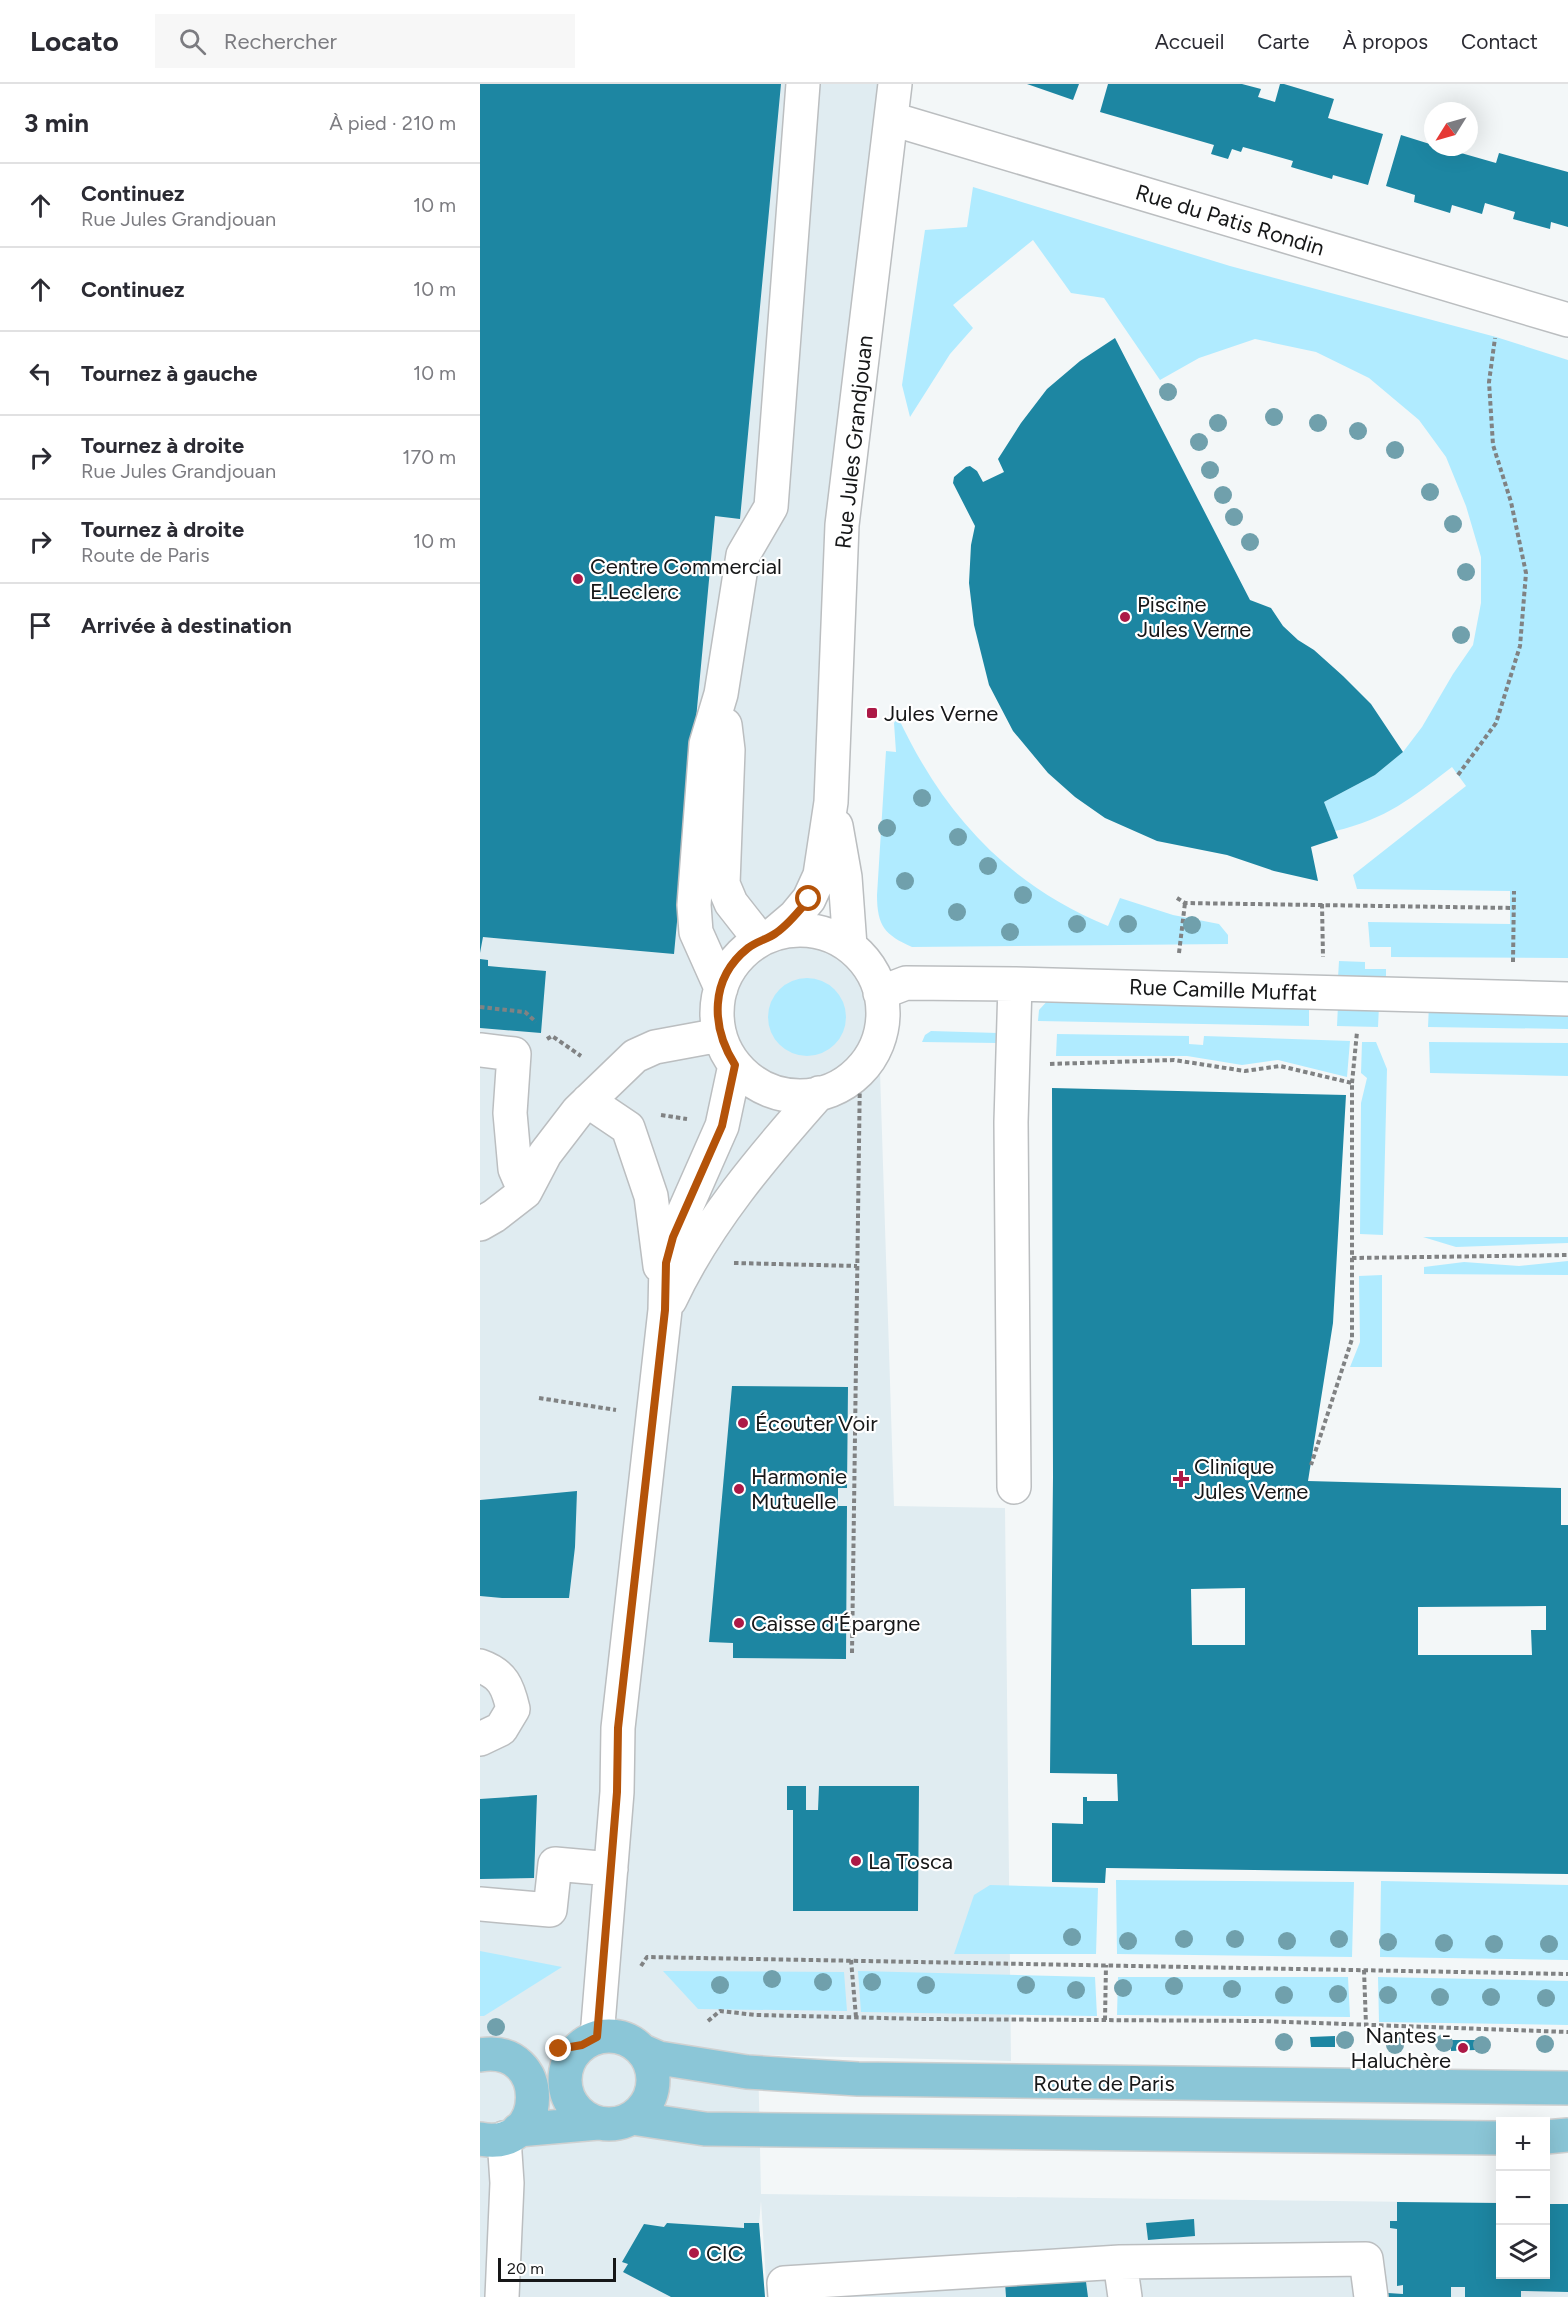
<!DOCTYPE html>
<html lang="fr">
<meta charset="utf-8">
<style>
body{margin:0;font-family:Figtree,sans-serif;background:#f7f7f7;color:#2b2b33}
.controls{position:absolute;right:18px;bottom:18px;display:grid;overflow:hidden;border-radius:0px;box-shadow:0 6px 24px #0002}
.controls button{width:54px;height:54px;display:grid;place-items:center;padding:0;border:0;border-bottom:2px solid #e1e1e2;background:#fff;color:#2b2b33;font:30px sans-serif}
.compass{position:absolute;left:944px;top:18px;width:54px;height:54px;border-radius:50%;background:#fff;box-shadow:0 6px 24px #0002;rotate:233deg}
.scale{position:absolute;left:18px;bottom:15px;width:118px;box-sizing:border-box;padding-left:6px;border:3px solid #161718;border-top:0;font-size:16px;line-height:21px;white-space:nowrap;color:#161718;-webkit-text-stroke:4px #fff;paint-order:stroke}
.stop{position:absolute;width:18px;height:18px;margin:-14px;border:4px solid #b45309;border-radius:50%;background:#fff}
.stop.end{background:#b45309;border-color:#fff;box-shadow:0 2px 6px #0008}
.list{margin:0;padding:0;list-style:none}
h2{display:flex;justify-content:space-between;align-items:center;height:78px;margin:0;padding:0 24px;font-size:26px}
h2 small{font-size:20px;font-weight:400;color:#7c7c81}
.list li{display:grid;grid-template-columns:39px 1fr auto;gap:18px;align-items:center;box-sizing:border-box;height:84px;padding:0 24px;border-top:2px solid #e1e1e2}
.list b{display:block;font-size:22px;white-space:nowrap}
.list p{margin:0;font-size:20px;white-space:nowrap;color:#7c7c81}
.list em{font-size:20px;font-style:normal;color:#7c7c81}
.icon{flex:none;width:33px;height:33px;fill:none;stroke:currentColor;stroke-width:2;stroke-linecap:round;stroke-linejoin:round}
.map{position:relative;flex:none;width:1088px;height:2213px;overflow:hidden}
header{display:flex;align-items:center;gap:36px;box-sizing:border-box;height:84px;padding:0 30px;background:#fff;border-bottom:2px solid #e1e1e2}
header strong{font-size:28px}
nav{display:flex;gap:33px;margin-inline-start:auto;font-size:21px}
.search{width:420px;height:54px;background:#f7f7f7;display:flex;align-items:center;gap:15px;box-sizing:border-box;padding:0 21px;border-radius:0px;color:#7c7c81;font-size:22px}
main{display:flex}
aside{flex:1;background:#fff}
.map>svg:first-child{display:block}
.built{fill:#e0ecf1}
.green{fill:#b0ebff}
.building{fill:#1d86a2;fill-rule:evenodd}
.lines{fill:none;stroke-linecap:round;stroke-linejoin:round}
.minor-casing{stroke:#bbbec0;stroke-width:36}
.major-casing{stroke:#d0d1d1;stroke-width:36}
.path{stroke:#808283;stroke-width:4;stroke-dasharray:4.5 3;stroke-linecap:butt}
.minor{stroke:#fff;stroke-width:33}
.major{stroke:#8bc6d7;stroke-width:33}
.tree{fill:#70a0ac}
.route{stroke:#b45309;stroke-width:8}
.poi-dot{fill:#ac1946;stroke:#fff;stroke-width:2}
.labels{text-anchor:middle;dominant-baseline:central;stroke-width:4.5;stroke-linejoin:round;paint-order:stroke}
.street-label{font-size:22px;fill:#161718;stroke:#fff}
.poi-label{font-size:22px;fill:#161718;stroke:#fff;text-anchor:start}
</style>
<header>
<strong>Locato</strong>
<div class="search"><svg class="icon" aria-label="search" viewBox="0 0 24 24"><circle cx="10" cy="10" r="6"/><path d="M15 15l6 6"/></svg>Rechercher</div>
<nav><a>Accueil</a><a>Carte</a><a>À propos</a><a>Contact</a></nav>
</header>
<main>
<aside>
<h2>3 min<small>À pied · 210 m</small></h2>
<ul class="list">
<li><svg class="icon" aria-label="ahead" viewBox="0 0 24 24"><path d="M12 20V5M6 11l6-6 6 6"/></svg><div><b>Continuez</b><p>Rue Jules Grandjouan</p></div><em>10 m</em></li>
<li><svg class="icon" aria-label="ahead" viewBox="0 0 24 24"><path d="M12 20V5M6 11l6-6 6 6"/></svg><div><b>Continuez</b></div><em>10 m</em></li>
<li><svg class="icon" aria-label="left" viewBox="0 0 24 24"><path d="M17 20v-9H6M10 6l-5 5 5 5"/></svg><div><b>Tournez à gauche</b></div><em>10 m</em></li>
<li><svg class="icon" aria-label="right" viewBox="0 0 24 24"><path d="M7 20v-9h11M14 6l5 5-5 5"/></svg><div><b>Tournez à droite</b><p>Rue Jules Grandjouan</p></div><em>170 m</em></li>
<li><svg class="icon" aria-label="right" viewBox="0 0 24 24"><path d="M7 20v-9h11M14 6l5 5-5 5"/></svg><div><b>Tournez à droite</b><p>Route de Paris</p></div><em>10 m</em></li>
<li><svg class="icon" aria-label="arrive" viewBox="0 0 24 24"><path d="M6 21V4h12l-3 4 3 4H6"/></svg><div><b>Arrivée à destination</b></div></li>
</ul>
</aside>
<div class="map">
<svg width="1088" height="2213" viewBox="0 0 1088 2213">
<rect width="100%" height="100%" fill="#f3f7f8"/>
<path class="built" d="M0,0H432L419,80L392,87L326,845L357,854L370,862L382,874L392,887L403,920V938L399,956L414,1422L525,1424L531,1977L278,1971L281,2110L1020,2119V2190H1066V2120H1088V2213H287L281,2117L279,2140L285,2213H0Z"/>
<path class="green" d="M493,103L750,182L1016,253L1088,276V874L911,873V863H890L888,838L1030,840V807L877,805L873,791L986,702L972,683C931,714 907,735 855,747L844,718L895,691L923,668L942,643L973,590L993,561L1001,519V473L986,422L966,373L939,336L889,294L836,268L775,255L719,274L680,296L624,214L591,209L553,156L473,221L493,244L470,270L430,333L422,301L445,146L487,143Z
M418,633C463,730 528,801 628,842L640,814L693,831L739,840L748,851V860L432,863C405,851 397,842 397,811L406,667L416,668L414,639Z
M859,877L885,878V885H906V896L858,894Z
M288 933a39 39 0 1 1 78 0a39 39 0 1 1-78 0Z
M570,914L829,920V942L558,937L559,926Z
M858,921L899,922L898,943L857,942Z
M949,921L1088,923V945L948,943Z
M451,947L518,949L517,959L442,958L445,951Z
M577,950L709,952V960L723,961L724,952L870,957L867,993L798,976L762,981L707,972H576Z
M882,958H896L907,985L903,1151L880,1150L881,1019L887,994L881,989Z
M949,958L1088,959V992L950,989Z
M943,1153H1088V1159L976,1163Z
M1088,1177V1191L944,1190V1183L984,1178L1039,1182Z
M902,1191V1283H870L880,1258L879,1192Z
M636,1796L874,1798L872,1873L637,1870Z
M901,1797L1088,1801V1876L900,1873Z
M510,1801L618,1804L616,1870H474L494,1811Z
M0,1867L82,1883L4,1932H0Z
M183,1887L364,1888L367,1927L218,1925Z
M378,1887L615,1893L617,1932L381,1928Z
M638,1893H868L870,1933L637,1931Z
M898,1893L1088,1897V1941L899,1938Z"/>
<path class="building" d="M0,0H301L260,435L235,432L194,870L3,853L0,869Z
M547,0H599L593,16Z
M628,0H762L781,5L778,13L795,18L800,0H804L854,15L848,34L903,50L888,101L853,91L852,95L811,83L813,77L763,63L761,68L752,65L748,75L731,70L734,61L620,28Z
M921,51L953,61V63H960L1016,79L1019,69L1088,88V143L1071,138L1070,145L1033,135L1035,128L1005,119L1002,130L972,121L970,129L934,118L935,111L906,102Z
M635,254L770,516L791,524L803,542L818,556L834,566L863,592L891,620L923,668L895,691L844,718L858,754L831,763L838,797L794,787L747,771L677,757L625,734L595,713L568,689L533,647L509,601L494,541L489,499L491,461L495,442L473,399L474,393L486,383L490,382L497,387L503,398L524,388L518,375L541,339L567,305L600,277Z
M0,875L8,876V882L66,887L61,949L0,944Z
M572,1004L866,1011L853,1239L828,1397L1081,1404V1441H1088V1790L626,1784L625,1799L572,1798V1739L603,1740V1713H607V1717H638L637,1690L570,1689L573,1393ZM765,1504V1561H712L711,1505ZM1066,1522V1546H1051L1052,1571H938V1523Z
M252,1302L368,1303L367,1404H358V1422H367L366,1575L253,1574V1559L229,1558Z
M97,1407L95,1463L89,1514H22L0,1512V1416Z
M307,1702H326V1726H338L339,1702H439L438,1827H313V1726H307Z
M57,1711L54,1794L0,1795V1715Z
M855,1952V1963H831L830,1953Z
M971,1956H995V1966L971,1967Z
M917,2118L1020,2119V2190H1066V2120H1088V2208L1041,2207V2213H985V2203H971V2213H908V2209L923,2210V2201L917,2202V2145L910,2144V2137H917Z
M714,2135L715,2152L668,2156L666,2139Z
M187,2139L264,2144V2139H279L285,2213H191L143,2188L148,2180L142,2178L164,2140L184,2143Z
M605,2190L608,2213H526L525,2198Z"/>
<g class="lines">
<g class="minor-casing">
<path id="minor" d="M412,35L1088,236
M245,641L248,666L243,800L251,819L280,856
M356,742L365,793L370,862
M237 929a83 83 0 1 1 166 0a83 83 0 1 1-166 0Z
M295,849L315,832L329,815L340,791L351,718L362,441L415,0
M241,904L216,848L214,821L226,660L241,610L263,471L291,423L323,0
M400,909L426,899L535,900L1088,915
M0,966L34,970L30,1029L35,1085L45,1108
M108,1017L148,1044L171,1112L180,1182
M0,1140L14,1132L45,1108L65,1070L98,1027L155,972L175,963L240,951
M190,1216C226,1139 283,1072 339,1009
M534,1403L531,1038L535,900
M0,1582C23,1590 28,1603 33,1625L21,1645L0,1655
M0,1820L70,1826L75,1780L131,1785
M117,1953L137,1708L138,1644L185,1226L186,1179L193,1153L242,1042L255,981
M22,2213L27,2099L24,2054
M305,2213L304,2199L640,2178
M645,2213L640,2178L886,2175L891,2213"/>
</g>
<g class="major-casing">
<path id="major" d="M85 1996a44 44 0 1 1 88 0a44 44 0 1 1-88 0Z
M163,1967L179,1974L267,1988L378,1995L1088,2004
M0,1971C71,1959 69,2069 0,2055
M152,2034L225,2045L1020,2054
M38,2046L118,2039
M1066,2053L1088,2051"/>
</g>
<path class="path" d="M978,691L1016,639L1040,562L1046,489L1031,418L1013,361L1009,298L1015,254
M697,814L705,819L1034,824
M842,820L843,873
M699,869L705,819
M1033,878L1034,807
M0,923L45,928L56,938
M67,955L72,952L101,972
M570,980L694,976L765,987L800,982L872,999V1255L831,1381
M872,999L877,948
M181,1031L207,1035
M872,1174L1088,1171
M254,1179L377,1182
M59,1314L136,1326
M372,1569L380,987
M371,1876L376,1933
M161,1882L167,1873L1088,1890
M884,1886L886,1941
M625,1936L626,1881
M228,1937L240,1927L276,1931L444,1935L781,1937L1088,1948"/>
<use href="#minor" class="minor"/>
<use href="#major" class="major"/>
</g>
<g class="tree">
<circle cx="688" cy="308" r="9"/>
<circle cx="794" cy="333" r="9"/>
<circle cx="738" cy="339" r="9"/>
<circle cx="838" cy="339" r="9"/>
<circle cx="878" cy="347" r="9"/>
<circle cx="719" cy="358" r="9"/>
<circle cx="915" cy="366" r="9"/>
<circle cx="730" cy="386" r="9"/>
<circle cx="950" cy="408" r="9"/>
<circle cx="743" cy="411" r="9"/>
<circle cx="754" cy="433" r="9"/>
<circle cx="973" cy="440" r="9"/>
<circle cx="770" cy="458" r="9"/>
<circle cx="986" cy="488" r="9"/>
<circle cx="981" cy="551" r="9"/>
<circle cx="442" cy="714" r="9"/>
<circle cx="407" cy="744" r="9"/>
<circle cx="478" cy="753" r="9"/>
<circle cx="508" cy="782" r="9"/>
<circle cx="425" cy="797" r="9"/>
<circle cx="543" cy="811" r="9"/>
<circle cx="477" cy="828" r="9"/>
<circle cx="597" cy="840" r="9"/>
<circle cx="648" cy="840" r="9"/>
<circle cx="712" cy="841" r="9"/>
<circle cx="530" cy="848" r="9"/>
<circle cx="592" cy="1853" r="9"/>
<circle cx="704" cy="1855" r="9"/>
<circle cx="755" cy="1855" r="9"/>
<circle cx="859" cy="1855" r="9"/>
<circle cx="648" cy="1857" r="9"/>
<circle cx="807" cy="1857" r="9"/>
<circle cx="908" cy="1858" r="9"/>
<circle cx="964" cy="1859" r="9"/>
<circle cx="1014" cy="1860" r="9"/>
<circle cx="1069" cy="1860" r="9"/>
<circle cx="292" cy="1895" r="9"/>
<circle cx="343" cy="1898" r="9"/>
<circle cx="392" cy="1898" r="9"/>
<circle cx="240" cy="1901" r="9"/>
<circle cx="446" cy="1901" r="9"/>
<circle cx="546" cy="1901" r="9"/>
<circle cx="694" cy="1902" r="9"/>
<circle cx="643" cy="1904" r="9"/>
<circle cx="752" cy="1905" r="9"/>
<circle cx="596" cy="1906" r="9"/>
<circle cx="858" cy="1910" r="9"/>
<circle cx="804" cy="1911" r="9"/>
<circle cx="908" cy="1911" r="9"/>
<circle cx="960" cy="1913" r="9"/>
<circle cx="1011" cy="1913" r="9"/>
<circle cx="1066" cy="1914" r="9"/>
<circle cx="16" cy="1943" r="9"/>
<circle cx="865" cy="1956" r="9"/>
<circle cx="804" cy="1958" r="9"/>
<circle cx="964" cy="1959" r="9"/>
<circle cx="1065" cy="1960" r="9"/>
<circle cx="915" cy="1961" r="9"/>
<circle cx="1002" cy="1961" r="9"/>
</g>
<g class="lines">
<path class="route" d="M79,1965L102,1961L117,1953L137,1708L138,1644L185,1226L186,1179L193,1153L242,1042L255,981C231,943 229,895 268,864C277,857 288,855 296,849C309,840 319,827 329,815"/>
</g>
<g class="poi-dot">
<circle cx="98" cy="495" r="6"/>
<circle cx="645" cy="533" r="6"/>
<rect x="386" y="623" width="12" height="12" rx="3"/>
<circle cx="263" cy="1339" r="6"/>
<path d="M698 1386h6v6h6v6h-6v6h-6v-6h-6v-6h6z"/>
<circle cx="259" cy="1405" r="6"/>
<circle cx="259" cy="1539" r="6"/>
<circle cx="376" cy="1777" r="6"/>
<circle cx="983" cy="1964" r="6"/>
<circle cx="214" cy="2169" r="6"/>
</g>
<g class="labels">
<g class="street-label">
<text transform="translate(750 136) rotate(17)">Rue du Patis Rondin</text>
<text transform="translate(374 358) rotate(-84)">Rue Jules Grandjouan</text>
<text transform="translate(743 906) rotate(2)">Rue Camille Muffat</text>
<text x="624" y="1999">Route de Paris</text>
</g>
<g class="poi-label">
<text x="110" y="482">Centre Commercial<tspan x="110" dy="25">E.Leclerc</tspan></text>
<text x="657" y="520">Piscine<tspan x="657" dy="25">Jules Verne</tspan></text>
<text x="404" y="629">Jules Verne</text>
<text x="275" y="1339">Écouter Voir</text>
<text x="714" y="1382">Clinique<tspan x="714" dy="25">Jules Verne</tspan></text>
<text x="271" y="1392">Harmonie<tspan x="271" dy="25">Mutuelle</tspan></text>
<text x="271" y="1539">Caisse d'Épargne</text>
<text x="388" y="1777">La Tosca</text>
<text x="971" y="1951" text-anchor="end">Nantes -<tspan x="971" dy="25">Haluchère</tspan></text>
<text x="226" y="2169">CIC</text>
</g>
</g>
</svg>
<div class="controls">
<button>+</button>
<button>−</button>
<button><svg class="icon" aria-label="layers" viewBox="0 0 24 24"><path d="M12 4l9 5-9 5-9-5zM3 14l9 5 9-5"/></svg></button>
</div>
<svg class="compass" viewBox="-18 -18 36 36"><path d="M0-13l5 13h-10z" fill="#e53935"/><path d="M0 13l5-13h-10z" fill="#7c7c81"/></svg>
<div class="scale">20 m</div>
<div class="stop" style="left:329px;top:815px"></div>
<div class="stop end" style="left:79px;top:1965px"></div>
</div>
</main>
